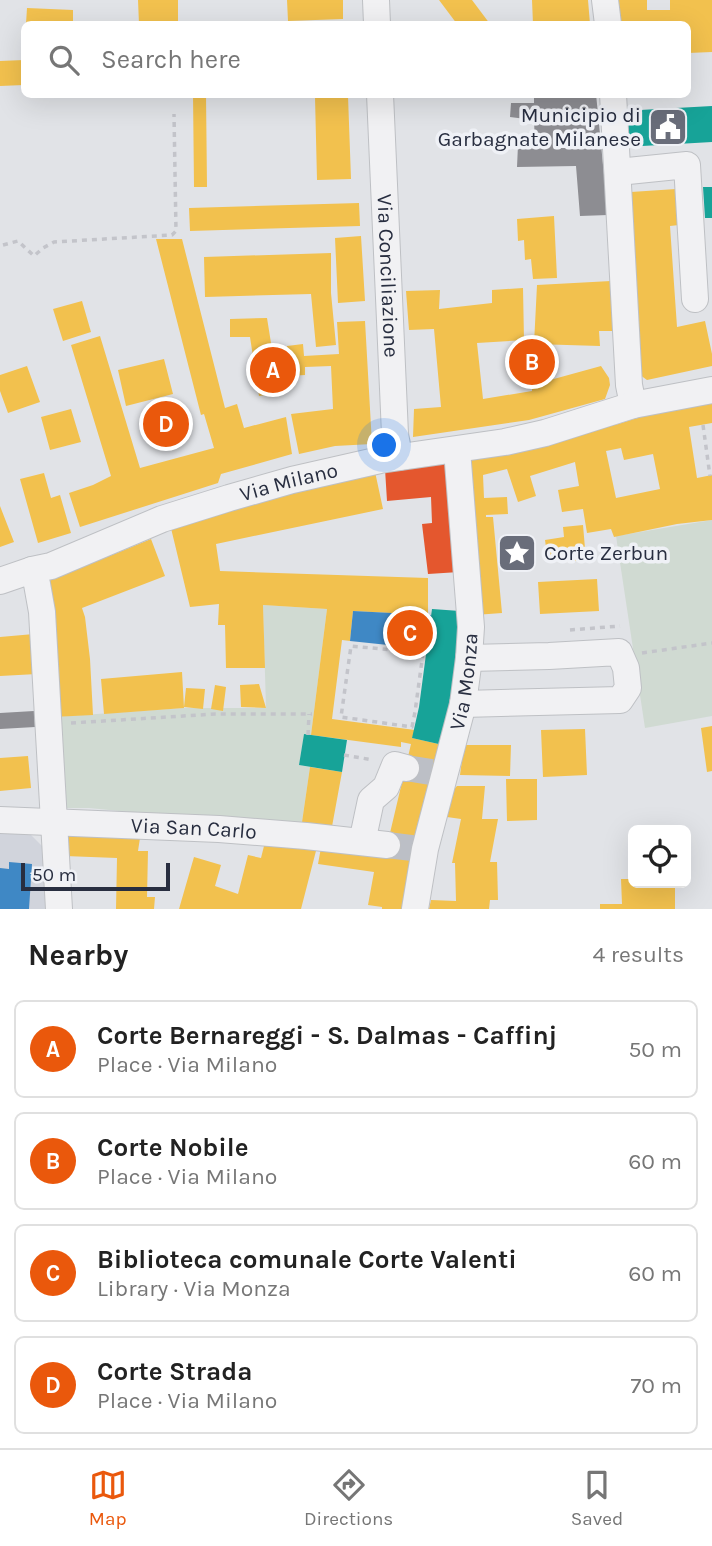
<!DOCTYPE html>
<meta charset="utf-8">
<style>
body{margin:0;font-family:Karla,sans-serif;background:#f2f2f2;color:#222}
.controls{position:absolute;right:21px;bottom:21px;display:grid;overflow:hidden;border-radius:10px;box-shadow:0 7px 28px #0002}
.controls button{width:63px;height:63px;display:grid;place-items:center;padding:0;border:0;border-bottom:2px solid #e0e0e0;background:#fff;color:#222;font:35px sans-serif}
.scale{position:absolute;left:21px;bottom:18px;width:149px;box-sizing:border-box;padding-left:7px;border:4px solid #282e40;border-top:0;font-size:19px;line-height:24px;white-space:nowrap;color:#282e40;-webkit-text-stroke:5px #eff1f6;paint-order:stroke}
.you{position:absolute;left:385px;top:446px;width:24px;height:24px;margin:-18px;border:5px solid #fff;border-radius:50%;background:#1a73e8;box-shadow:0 0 0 10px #1a73e833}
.badge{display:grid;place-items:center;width:46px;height:46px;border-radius:50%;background:#ea580c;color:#fff;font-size:23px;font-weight:700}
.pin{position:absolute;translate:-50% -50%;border:4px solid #fff;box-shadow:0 2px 7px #0006}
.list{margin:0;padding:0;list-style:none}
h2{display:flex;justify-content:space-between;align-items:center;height:91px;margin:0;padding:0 28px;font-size:30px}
h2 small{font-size:23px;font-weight:400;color:#767676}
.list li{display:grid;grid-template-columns:46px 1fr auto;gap:21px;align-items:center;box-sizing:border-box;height:98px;margin:0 14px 14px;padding:0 14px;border:2px solid #e0e0e0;border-radius:10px}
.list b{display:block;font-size:26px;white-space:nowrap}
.list p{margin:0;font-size:23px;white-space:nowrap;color:#767676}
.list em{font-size:23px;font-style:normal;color:#767676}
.icon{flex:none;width:38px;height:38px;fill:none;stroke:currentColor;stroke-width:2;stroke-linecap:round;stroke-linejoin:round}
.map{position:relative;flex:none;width:712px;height:909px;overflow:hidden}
.search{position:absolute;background:#fff;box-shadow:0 7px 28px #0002;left:21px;right:21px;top:21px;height:77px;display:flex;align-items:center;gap:18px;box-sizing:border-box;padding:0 24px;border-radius:10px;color:#767676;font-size:26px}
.sheet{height:539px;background:#fff}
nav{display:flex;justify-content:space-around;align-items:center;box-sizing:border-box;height:98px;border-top:2px solid #e0e0e0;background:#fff;font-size:19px;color:#767676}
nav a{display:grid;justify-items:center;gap:4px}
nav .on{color:#ea580c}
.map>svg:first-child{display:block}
.built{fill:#d1d4dc}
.green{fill:#d0dad2}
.homes{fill:#f2c14e;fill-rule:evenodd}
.shops{fill:#e4572e}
.schools{fill:#3f88c5}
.public{fill:#17a398}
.industry{fill:#8d8d92}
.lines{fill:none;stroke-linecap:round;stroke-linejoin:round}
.minor-tunnel{stroke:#bcbfc6;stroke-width:26;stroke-dasharray:26 13;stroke-linecap:butt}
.minor-casing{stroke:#bec0c4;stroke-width:28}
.path{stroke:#c3c4ca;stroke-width:3.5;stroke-dasharray:5 5;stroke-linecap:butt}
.minor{stroke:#f1f1f3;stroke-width:26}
.labels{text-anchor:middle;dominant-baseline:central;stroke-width:7;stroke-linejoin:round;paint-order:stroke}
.poi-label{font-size:21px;fill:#282e40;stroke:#eff1f6;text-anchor:end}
.street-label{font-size:21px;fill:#282e40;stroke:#eff1f6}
</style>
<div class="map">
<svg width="712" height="909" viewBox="0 0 712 909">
<rect width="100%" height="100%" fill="#e1e3e7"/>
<path class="built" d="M0,832L29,833L43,847L46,909H0Z"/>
<path class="green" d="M712,520V716L645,728L616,536Z
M263,605L327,609L311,735L304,734L299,765L310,767L301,829L89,808H61L53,717L184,708H266Z"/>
<path class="homes" d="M138,0H178V24H139Z
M287,0H343V19L288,21Z
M439,0H472L490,24H457Z
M532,0H588L590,24H533Z
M619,0H647V10H670V0H712V52L688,53V24H619Z
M27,8L73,10V24H26Z
M24,60V85L0,86V61Z
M193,94H206L207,187H194Z
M348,96L351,179L317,180L315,97Z
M676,189L679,225L670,226L677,327L705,321L712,354V366L647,380L636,372L631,192Z
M359,203L360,226L190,231L189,208Z
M554,216L557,278L533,279L531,259L525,260L524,240L518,241L517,219Z
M361,236L365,301L338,303L335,238Z
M156,239H182L225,408L237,404L244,428L286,417L292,454L221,474L218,483L80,527L69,493L93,485L111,476L71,345L100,336L140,468L214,448L204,414L201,415Z
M331,253V293L336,345L316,347L311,294L205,297L204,257Z
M611,281L614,331H599L600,346L534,344L537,285Z
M523,288L524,340L477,343L483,399L532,391V385L601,366L609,378L610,385L605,399L529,420L413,437L414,409L441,407L434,329L409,330L406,291L440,290L439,309L492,303V290Z
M82,301L91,332L63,341L53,309Z
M267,318L279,393L259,396L250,337H230V319Z
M365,321L372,444L335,446L299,454L291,414L333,409L331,366L305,367V375L289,376L287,346L303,344L304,356L339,354L337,322Z
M164,359L173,394L126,406L118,370Z
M27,366L40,402L8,413L0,391V375Z
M712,396V423L689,427L697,478L712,475V520L677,524L614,537L611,529L587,533L583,509L562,512L558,490L579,486L575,462L530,476L536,496L518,502L507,469L483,475L484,498L507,497L508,514L486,515V517H493L502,613L475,615L462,462L613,418L615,425L659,411ZM621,448L624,460L653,454L660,489L616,498L606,451Z
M71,409L81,442L50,450L41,417Z
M374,467L383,509L216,544L220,571L428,578V615L353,611L350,641L342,640L332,719L415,730L412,738L443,745L411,909H382V907L368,905L374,872L318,864L322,842L386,850L411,744L401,742V747L311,735L327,609L263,605L265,668H226L225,625H218L219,604L190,607L170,524Z
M44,473L51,498L60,495L71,533L38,543L20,479Z
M0,506L14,542L0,547Z
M583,525L586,560L566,562V559L548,561L545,540L564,537L563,527Z
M151,539L165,576L82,608L85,617L90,659L93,715L53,717L48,581Z
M597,579L599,611L540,614L538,582Z
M34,634L37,674L0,676V637Z
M182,672L184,708L104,714L101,679Z
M259,684L266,708L241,707L240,685Z
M215,685L226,687L223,711L211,709Z
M186,688L205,689L203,709L184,707Z
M712,726V771L707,772L701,728Z
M585,729L587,775L543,777L541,730Z
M464,745H511L510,776L460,775Z
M28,756L31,788L0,791V758Z
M310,767L342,772L331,832L301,829Z
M506,779H537V820L507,821Z
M457,786H485L482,819H498L490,862H497L498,900H490L489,909H429L431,900L456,901L455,863H452L461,819L447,817L451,792Z
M64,835L140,838L138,851H148L147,897H155L154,909H116L117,858L65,856Z
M265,842L317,847L301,909H179L194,857L221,865L215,886L238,894L248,855L261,858Z
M621,879H633V883H675V909H600V904H622Z"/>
<path class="shops" d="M451,463L459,572L428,574L422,524L432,523L431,497L387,501L385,469Z"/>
<path class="schools" d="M353,611L431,615L426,649L350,641Z
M9,862L32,864L29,909H0V868L9,869Z"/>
<path class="public" d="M712,106V142L625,147L622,111Z
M703,187H712V218H705Z
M432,609L460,611L458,657L443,745L412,738L419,707Z
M304,734L347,740L342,772L299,765Z"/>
<path class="industry" d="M534,94H596L608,215L580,216L576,166L517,167L518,145H535L534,120L510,117L511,103H534Z
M34,711L35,727L0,729V713Z"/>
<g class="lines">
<path class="minor-tunnel" d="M406,768L437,773
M387,845L420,849"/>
<g class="minor-casing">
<g id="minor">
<path d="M376,0L377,24"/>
<path d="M605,0L608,24"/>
<path id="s1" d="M380,94L395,434L399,457"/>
<path d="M613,94L629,385L633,405"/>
<path d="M618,172L687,165L695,299"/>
<path d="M32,570L37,584L42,612L59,909"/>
<path id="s2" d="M0,581L32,570L51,566L162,519L229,498L292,480L380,460L505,442L545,433L633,405L712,390"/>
<path d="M463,704L620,700L628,688L626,668L619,652L549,656L469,658"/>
<path id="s3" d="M0,820L219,829L306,836L387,845"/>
<path d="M364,833L371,800L386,787L395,765L406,768"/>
<path id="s4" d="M415,909L425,849L463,704L469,658L471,627L457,450"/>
</g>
</g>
<path class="path" d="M3,245L18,241L34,256L43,248L54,242L172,235L176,231L174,114
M703,425L710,476
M570,630L620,626
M423,653L415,712L412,727L341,717L351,646L423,653H426
M642,653L712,643
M71,723L215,714H312
M308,735L309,714
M344,755L373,760"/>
<use href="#minor" class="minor"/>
</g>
<defs>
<g id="civic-square" transform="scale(2.0125)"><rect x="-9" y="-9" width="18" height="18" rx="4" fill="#696d7a" stroke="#eff1f6"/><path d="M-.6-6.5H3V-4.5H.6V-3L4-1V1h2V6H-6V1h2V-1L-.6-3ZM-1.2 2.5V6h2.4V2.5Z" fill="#fff"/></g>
<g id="sight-square" transform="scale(2.0125)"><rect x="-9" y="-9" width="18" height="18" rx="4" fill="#696d7a" stroke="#eff1f6"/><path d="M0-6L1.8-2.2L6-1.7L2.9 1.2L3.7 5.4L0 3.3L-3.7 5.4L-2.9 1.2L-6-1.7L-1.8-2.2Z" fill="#fff"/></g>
</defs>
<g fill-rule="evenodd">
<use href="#civic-square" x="668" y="127"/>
<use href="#sight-square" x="517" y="553"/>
</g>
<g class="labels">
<g class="poi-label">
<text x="641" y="115">Municipio di<tspan x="641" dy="24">Garbagnate Milanese</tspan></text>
<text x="544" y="553" text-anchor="start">Corte Zerbun</text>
</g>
<g class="street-label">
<text stroke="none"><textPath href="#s1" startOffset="182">Via Conciliazione</textPath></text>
<text stroke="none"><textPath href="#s2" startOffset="306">Via Milano</textPath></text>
<text stroke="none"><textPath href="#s4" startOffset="233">Via Monza</textPath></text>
<text stroke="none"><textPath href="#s3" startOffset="194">Via San Carlo</textPath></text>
</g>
</g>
</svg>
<div class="controls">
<button><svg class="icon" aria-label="locate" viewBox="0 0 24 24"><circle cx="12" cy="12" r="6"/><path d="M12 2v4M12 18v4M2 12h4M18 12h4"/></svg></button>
</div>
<div class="scale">50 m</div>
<div class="you"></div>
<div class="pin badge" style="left:273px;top:370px">A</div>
<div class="pin badge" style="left:532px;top:362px">B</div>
<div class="pin badge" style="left:410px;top:633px">C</div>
<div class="pin badge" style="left:166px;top:424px">D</div>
<div class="search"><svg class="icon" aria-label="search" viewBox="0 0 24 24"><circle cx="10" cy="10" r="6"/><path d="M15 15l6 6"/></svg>Search here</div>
</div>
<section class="sheet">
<h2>Nearby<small>4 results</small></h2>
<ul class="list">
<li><span class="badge">A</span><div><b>Corte Bernareggi - S. Dalmas - Caffinj</b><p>Place · Via Milano</p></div><em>50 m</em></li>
<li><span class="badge">B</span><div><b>Corte Nobile</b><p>Place · Via Milano</p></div><em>60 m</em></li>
<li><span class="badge">C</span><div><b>Biblioteca comunale Corte Valenti</b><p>Library · Via Monza</p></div><em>60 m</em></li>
<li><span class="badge">D</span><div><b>Corte Strada</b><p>Place · Via Milano</p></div><em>70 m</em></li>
</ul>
</section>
<nav>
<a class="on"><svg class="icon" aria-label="map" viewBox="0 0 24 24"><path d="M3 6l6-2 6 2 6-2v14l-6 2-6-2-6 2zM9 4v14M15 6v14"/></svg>Map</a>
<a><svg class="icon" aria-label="directions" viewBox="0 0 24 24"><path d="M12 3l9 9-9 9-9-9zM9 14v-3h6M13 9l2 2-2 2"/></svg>Directions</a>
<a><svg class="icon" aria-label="saved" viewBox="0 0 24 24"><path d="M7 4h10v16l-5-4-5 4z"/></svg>Saved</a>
</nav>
